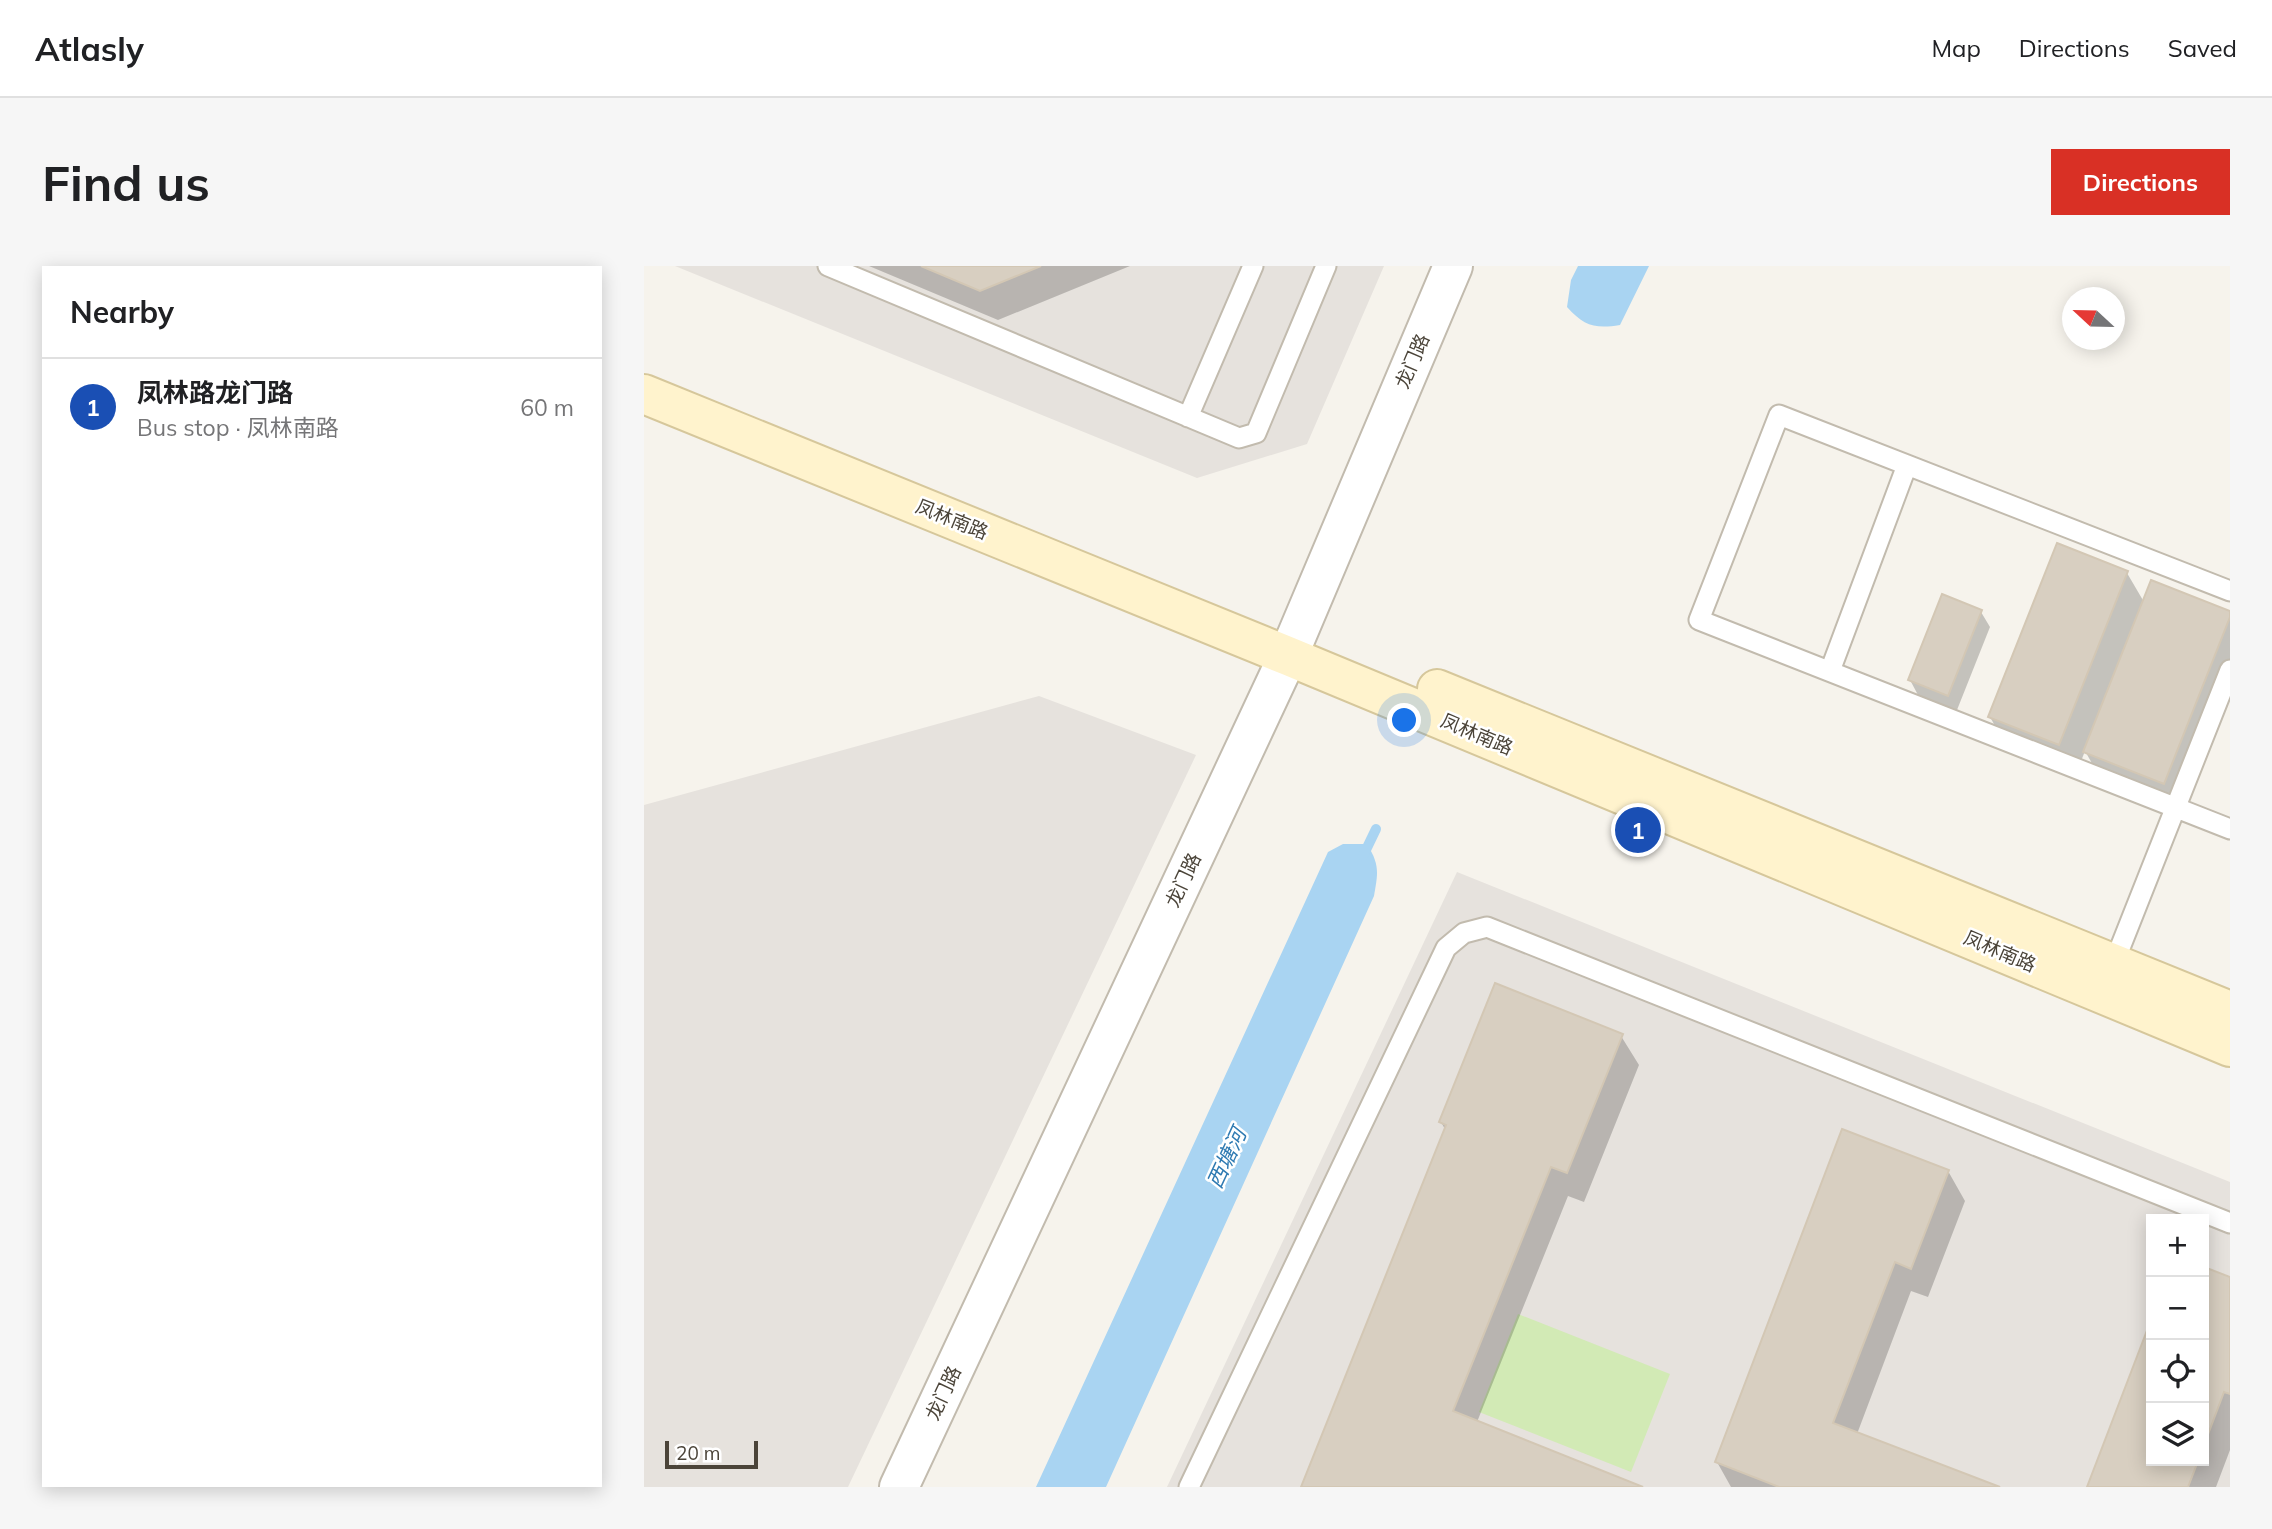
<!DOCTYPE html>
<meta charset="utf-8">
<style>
body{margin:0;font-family:Mulish,"Noto Sans SC",sans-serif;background:#f6f6f6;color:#202124}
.controls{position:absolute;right:21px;bottom:21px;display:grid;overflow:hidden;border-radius:0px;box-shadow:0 4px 18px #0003}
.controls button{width:63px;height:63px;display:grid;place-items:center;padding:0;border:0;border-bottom:2px solid #e0e0e0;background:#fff;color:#202124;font:35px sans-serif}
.compass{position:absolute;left:1418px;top:21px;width:63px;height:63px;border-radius:50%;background:#fff;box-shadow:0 4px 18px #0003;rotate:292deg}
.scale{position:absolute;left:21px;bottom:18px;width:93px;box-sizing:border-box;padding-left:7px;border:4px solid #4b4439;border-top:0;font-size:19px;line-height:24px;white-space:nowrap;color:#4b4439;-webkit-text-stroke:5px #fff;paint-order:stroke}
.you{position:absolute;left:761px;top:455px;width:24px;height:24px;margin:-18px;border:5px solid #fff;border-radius:50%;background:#1a73e8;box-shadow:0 0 0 10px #1a73e833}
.badge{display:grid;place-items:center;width:46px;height:46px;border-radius:50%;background:#d93025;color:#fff;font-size:23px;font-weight:700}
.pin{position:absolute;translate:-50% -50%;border:4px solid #fff;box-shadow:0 2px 7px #0006}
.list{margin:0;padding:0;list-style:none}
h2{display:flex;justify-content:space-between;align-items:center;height:91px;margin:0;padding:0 28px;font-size:30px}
h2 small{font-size:23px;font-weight:400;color:#757577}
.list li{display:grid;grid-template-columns:46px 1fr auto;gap:21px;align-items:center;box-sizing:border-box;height:98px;padding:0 28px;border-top:2px solid #e0e0e0}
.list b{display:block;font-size:26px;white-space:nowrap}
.list p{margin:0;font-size:23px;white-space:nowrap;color:#757577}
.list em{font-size:23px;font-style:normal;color:#757577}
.icon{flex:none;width:38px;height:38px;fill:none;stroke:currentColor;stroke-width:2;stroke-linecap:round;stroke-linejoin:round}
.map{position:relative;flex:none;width:1586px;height:1221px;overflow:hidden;border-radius:0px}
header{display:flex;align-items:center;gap:42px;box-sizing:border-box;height:98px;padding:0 35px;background:#fff;border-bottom:2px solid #e0e0e0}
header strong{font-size:33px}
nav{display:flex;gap:38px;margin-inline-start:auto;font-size:24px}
.intro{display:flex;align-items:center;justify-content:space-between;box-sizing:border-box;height:168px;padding:0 42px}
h1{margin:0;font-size:49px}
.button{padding:18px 32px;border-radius:0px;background:#d93025;color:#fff;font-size:24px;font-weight:700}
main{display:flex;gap:42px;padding:0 42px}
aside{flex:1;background:#fff;border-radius:0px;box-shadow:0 4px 18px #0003}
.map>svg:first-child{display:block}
.industrial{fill:#e6e2dd;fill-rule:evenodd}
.pitch{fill:#d2eab5}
.water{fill:#a9d4f2}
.shadow{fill:#0003}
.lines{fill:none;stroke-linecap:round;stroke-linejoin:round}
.stream{stroke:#a9d4f2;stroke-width:10}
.building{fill:#d8cfc1;stroke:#d3c7b4;stroke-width:2}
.service-casing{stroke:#c2bbae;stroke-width:23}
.tertiary-casing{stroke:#c2bbae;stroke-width:42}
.secondary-casing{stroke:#d6c79b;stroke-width:42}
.service{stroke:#fff;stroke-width:19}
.tertiary{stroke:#fff;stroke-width:38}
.secondary{stroke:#fff3cd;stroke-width:38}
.labels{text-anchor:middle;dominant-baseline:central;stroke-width:5;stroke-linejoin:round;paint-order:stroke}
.street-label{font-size:19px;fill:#4b4439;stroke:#fff}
.water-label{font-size:21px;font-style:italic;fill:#2e7ab2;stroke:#fff}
</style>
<header>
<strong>Atlasly</strong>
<nav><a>Map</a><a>Directions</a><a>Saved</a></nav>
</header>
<div class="intro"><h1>Find us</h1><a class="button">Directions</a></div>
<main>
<aside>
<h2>Nearby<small></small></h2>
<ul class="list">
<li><span class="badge" style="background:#1a4fb4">1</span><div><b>凤林路龙门路</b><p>Bus stop · 凤林南路</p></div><em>60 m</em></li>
</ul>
</aside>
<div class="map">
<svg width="1586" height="1221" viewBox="0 0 1586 1221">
<rect width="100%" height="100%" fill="#f6f3ec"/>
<path class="industrial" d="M31,0H740L663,178L553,212Z
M395,430L552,489L204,1221H0V539Z
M813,606L1586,916V1221H523ZM1507,953H1560V1195H1507Z"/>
<path class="pitch" d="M874,1048L1026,1108L987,1206L835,1146Z"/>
<path class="water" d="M934,0H1005L976,59C951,63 940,60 923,41L927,14Z
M699,578H723C736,599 734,607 730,630L462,1221H392L684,586Z"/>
<path class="shadow" d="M225,0H486L354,54Z
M1483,307L1500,336L1586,347V423L1537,547L1458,515L1441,485L1432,508L1363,481L1346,451Z
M1337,346L1346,361L1313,444L1274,429L1266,414Z
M977,770L995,799L940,936L924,930L833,1156L994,1221H659L802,865L797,856Z
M1304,905L1321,935L1284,1031L1267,1025L1213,1168L1351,1221H1087L1073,1196Z
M1560,1003L1586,1013V1184L1572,1221H1445L1507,1059V1195H1560Z"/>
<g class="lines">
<path class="stream" d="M719,590L732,563"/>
</g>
<path class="building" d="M277,0H397L336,25Z
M1413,277L1484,305L1415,479L1344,451Z
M1507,314L1586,345V351L1520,518L1439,486Z
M1298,328L1338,344L1304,430L1264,414Z
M851,717L979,768L923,907L907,901L809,1145L999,1221H657L802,859L795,856Z
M1198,863L1305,904L1267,1003L1251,996L1189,1157L1356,1221H1135L1071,1196Z
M1560,1001L1586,1011V1128L1580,1126L1560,1179Z
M1507,1054V1195H1554L1544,1221H1443Z"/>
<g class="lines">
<g class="service-casing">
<path id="service" d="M184,0L595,172L612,167L682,0
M544,151L609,0
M1586,325L1135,149L1055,354L1586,563
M1186,405L1263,199
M1470,697L1586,404
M545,1221L802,682L820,667L843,661L1586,957"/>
</g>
<g class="tertiary-casing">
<path id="tertiary" d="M255,1221L644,390L809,0"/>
</g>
<g class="secondary-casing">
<path id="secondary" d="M0,128L644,390L1586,781
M793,423L1586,745"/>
</g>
<use href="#service" class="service"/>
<use href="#tertiary" class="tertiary"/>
<use href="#secondary" class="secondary"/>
</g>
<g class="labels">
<g class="street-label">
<text transform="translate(768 95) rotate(-67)">龙门路</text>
<text transform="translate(308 253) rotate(22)">凤林南路</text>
<text transform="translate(833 468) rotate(23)">凤林南路</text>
<text transform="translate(539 614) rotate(-65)">龙门路</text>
<text transform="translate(1356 685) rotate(23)">凤林南路</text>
<text transform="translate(299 1127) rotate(-65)">龙门路</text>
</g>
<g class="water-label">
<text transform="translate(582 892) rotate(-65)">西塘河</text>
</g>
</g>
</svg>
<div class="controls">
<button>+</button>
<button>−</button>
<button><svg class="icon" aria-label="locate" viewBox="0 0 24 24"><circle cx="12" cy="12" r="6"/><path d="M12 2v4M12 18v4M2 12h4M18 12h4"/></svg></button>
<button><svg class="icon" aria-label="layers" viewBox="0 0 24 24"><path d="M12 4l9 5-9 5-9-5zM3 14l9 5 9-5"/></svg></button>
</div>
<svg class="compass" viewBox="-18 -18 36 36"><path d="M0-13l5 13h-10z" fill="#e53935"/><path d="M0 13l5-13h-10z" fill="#757577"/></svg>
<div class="scale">20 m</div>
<div class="you"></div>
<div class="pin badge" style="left:994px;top:564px;background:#1a4fb4">1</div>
</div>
</main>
